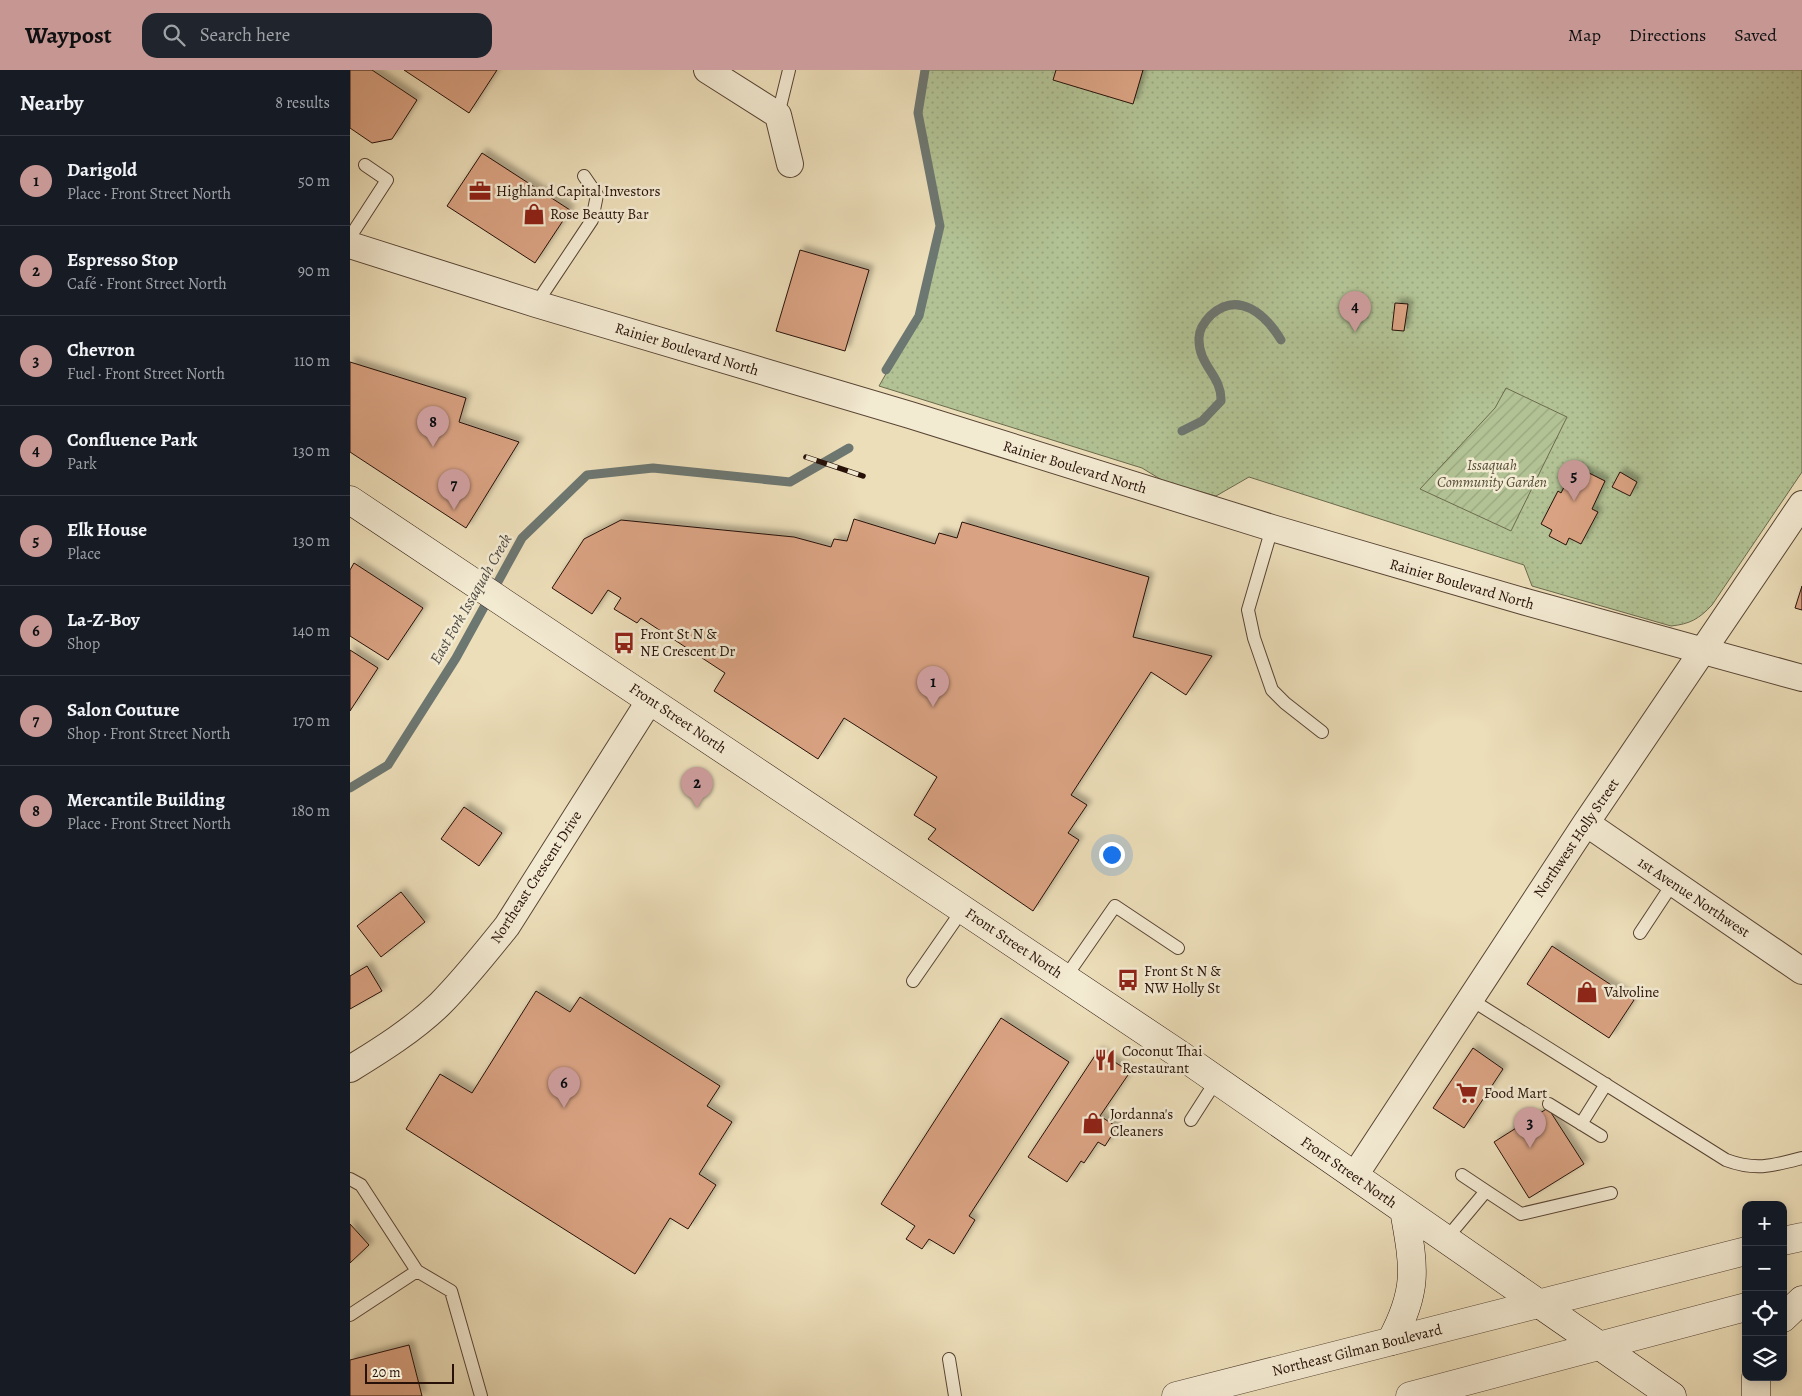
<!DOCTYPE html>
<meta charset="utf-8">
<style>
body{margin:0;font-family:Alegreya,serif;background:#20242c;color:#f1f3f6}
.controls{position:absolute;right:15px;bottom:15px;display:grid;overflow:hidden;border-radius:10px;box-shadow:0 2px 12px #0003}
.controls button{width:45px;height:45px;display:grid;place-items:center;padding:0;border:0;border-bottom:1px solid #363941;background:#171b24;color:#f1f3f6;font:25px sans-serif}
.scale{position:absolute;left:15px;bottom:12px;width:89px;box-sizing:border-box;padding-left:5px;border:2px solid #271108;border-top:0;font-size:14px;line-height:18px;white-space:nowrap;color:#271108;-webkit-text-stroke:4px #f3ead2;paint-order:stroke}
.you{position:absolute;left:761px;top:784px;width:18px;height:18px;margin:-12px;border:4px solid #fff;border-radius:50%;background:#1a73e8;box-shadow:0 0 0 8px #1a73e833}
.badge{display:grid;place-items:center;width:32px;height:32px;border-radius:50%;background:#c59692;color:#111;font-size:16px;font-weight:700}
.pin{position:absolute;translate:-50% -41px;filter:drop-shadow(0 1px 2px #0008)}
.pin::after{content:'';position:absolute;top:26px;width:18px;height:15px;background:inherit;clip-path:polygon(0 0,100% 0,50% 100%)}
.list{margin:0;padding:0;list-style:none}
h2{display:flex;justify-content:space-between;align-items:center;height:65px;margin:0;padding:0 20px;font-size:21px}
h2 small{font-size:16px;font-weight:400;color:#9ea1a6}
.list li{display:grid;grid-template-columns:32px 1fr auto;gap:15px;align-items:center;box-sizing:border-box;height:90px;padding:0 20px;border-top:1px solid #363941}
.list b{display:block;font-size:19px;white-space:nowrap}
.list p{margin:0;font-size:16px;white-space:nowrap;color:#9ea1a6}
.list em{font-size:16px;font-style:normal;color:#9ea1a6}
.icon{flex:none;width:28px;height:28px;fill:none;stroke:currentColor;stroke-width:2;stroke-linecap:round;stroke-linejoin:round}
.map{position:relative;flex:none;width:1452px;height:1326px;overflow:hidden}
header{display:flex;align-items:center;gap:30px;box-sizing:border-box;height:70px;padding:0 25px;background:#c59692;color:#111}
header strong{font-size:24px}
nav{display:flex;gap:28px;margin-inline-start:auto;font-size:18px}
.search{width:350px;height:45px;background:#20242c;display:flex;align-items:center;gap:12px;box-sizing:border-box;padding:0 18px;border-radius:15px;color:#9ea1a6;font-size:19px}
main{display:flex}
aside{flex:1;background:#171b24}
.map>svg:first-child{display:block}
.park{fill:url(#park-dots);stroke:#6c6a4e}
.garden{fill:url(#garden-furrows);stroke:#6c6a4e}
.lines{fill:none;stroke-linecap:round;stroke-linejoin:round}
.stream{stroke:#6d7771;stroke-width:9}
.building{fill:#d9a282;stroke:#271108;filter:url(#shadow)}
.service-casing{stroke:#584434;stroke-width:14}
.minor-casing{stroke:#584434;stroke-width:28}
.tertiary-casing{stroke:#584434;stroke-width:29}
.secondary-casing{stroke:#271108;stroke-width:29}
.service{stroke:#f3ead2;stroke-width:12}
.minor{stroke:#f3ead2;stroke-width:26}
.tertiary{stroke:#f3ead2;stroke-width:28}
.secondary{stroke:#f3ead2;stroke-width:28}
.rail-casing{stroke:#271108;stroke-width:5.5}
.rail{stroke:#f3ead2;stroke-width:4;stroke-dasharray:11;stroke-linecap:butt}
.labels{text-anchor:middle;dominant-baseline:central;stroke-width:5;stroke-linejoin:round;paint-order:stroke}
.poi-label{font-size:15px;fill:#271108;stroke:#f3ead2;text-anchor:start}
.street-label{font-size:15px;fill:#271108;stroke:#f3ead2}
.park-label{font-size:15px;font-style:italic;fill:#584f39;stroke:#f3ead2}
.water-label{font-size:16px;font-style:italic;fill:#504c45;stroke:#f3ead2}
</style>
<header>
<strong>Waypost</strong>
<div class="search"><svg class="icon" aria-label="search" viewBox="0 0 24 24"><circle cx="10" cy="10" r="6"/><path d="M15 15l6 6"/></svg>Search here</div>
<nav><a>Map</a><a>Directions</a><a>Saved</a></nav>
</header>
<main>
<aside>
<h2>Nearby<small>8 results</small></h2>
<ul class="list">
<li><span class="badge">1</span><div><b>Darigold</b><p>Place · Front Street North</p></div><em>50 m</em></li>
<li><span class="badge">2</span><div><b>Espresso Stop</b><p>Café · Front Street North</p></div><em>90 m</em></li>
<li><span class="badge">3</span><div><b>Chevron</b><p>Fuel · Front Street North</p></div><em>110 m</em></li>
<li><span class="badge">4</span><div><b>Confluence Park</b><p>Park</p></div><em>130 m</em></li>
<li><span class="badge">5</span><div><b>Elk House</b><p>Place</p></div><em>130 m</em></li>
<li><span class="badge">6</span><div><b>La-Z-Boy</b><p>Shop</p></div><em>140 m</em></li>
<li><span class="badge">7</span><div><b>Salon Couture</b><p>Shop · Front Street North</p></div><em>170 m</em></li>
<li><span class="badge">8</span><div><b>Mercantile Building</b><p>Place · Front Street North</p></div><em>180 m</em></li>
</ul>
</aside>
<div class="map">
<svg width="1452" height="1326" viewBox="0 0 1452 1326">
<defs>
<pattern id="park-dots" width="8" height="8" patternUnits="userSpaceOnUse" patternTransform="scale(1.25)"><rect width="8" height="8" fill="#b2c294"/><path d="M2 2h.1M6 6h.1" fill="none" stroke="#99a67e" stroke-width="1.8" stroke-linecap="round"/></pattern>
<pattern id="garden-furrows" width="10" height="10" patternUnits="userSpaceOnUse" patternTransform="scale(1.25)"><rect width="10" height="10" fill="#b2c294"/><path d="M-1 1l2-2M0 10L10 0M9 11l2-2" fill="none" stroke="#99a67e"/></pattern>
<filter id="shadow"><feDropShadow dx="4.5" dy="-4.5" stdDeviation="2.5" flood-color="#0004"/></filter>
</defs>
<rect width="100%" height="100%" fill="#ecdeb9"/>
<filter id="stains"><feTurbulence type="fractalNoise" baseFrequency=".004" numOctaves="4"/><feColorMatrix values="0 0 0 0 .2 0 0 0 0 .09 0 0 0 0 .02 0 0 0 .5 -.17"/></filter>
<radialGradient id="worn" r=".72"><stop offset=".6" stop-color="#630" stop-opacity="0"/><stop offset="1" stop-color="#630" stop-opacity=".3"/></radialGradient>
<path class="park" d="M575,0H1452V402L1362,535C1349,549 1340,554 1321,556L1182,516L1174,495L899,407L866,426L815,412L792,398L529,316L569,246L590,156L568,43Z"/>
<path class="garden" d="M1156,318L1217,347L1161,461L1070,419L1145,338Z"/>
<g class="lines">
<path class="stream" d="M536,300L569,246L590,156L568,43L575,0
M832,361L852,351L871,331C872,305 848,296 849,268C849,259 855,251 861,245C889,220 916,245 931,270
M0,718L38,695L106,588L172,468L237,405L303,398L440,412L499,378"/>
</g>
<path class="building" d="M0,0H22L67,30L42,69L22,73L0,58Z
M54,0H147L119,43Z
M706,0H793L783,34L703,10Z
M132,83L220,140L185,193L97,136Z
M450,180L519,200L495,281L426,261Z
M1045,233L1058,234L1054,261L1042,260Z
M0,292L116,328L109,352L169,372L116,458L0,382Z
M1225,396L1255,411L1242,439L1248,442L1231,474L1219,468L1216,475L1199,466L1202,460L1191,454L1208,421L1211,423Z
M1270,402L1287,412L1280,426L1262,417Z
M504,449L585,474L589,463L607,468L612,452L799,507L783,567L862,586L836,625L801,602L721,725L737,735L718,763L729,770L683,841L578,769L586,759L564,745L587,707L494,648L468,689L364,621L375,603L291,548L287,553L264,539L271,528L258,520L242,544L202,518L234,469L271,450L444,467L481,477L484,469L497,471Z
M4,493L73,538L38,590L0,566V500Z
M1452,516V540L1445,538Z
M0,580L28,598L0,641Z
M114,737L152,763L129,796L91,769Z
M51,822L75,852L31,887L7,856Z
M1202,876L1284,930L1259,968L1177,914Z
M17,896L32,921L0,939V906Z
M186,921L220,942L230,927L370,1016L357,1036L382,1052L349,1104L366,1115L338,1159L320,1148L285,1204L56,1059L90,1004L122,1023Z
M651,948L719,992L619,1146L625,1150L604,1184L579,1169L572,1179L556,1169L565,1156L531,1134Z
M1123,978L1153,999L1114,1058L1083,1038Z
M748,981L780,1002L750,1046L767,1057L755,1076L748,1072L734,1093L731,1091L717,1112L678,1087Z
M1198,1038L1234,1094L1179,1128L1144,1072Z
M0,1154L19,1175L0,1193Z
M59,1275L72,1326H0V1290Z"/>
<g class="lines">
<g class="service-casing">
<path id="service" d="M428,45L439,0
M0,167L37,110L15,95
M186,234L242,150L247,125L234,106
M922,458L898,540L904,568L922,620L935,633L972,662
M1290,863L1323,813
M715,908L765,836L828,878
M563,911L613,839
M1120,929L1376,1090C1406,1101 1422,1096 1452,1088
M1199,1034L1251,1066
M841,1050L866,1011
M1231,1054L1256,1014
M0,1109L11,1115L67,1201
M1136,1121L1171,1144L1261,1123
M1096,1169L1136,1121L1112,1105
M0,1245L67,1201L101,1221L131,1326
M599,1289L605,1326"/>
</g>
<g class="minor-casing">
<path id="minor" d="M357,0L428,45L440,94
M0,175L186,234L560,345L922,458L1176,532L1452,608
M1236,753L1452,901
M0,999C31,980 63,960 90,934C114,910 136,882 157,856L300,630
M1005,1105L1236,753L1452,434"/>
</g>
<g class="tertiary-casing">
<path id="tertiary" d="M1433,1171L1452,1167
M826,1326L1396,1181
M1060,1326L1396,1237"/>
</g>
<g class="secondary-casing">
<path id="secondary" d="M0,430L832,986L1322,1326
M1433,1248L1452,1230
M1041,1271C1069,1219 1064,1197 1054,1140
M1406,1307V1326"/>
</g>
<use href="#service" class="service"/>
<use href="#minor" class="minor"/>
<use href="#tertiary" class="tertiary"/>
<use href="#secondary" class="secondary"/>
<g class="rail-casing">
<path id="rail" d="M456,387L513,406"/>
</g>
<use href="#rail" class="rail"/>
</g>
<defs>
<g id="office-bare" transform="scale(1.725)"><path d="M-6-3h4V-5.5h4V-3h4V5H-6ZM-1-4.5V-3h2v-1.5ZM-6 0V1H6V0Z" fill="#8f2418" stroke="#f3ead2" stroke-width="2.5" paint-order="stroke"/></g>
<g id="shop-bare" transform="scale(1.725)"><path d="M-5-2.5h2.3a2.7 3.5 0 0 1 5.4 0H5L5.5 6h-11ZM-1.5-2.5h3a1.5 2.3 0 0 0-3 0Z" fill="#8f2418" stroke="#f3ead2" stroke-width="2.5" paint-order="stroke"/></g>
<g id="bus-bare" transform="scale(1.725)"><path d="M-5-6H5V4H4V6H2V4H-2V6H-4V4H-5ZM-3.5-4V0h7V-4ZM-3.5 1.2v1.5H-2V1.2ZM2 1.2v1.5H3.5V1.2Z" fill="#8f2418" stroke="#f3ead2" stroke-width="2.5" paint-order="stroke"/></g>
<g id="restaurant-bare" transform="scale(1.725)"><path d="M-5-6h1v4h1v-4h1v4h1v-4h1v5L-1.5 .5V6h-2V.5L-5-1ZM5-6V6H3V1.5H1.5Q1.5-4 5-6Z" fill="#8f2418" stroke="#f3ead2" stroke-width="2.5" paint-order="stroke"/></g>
<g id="supermarket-bare" transform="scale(1.725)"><path d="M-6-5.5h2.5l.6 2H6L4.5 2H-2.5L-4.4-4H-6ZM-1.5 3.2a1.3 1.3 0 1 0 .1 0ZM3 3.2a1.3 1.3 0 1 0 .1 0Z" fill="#8f2418" stroke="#f3ead2" stroke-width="2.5" paint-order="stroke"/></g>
</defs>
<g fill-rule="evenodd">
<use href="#office-bare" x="130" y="121"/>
<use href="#shop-bare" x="184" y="144"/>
<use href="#bus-bare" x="274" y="573"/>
<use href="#bus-bare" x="778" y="910"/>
<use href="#shop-bare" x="1237" y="922"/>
<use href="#restaurant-bare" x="755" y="990"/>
<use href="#supermarket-bare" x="1117" y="1023"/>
<use href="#shop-bare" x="743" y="1053"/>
</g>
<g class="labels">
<g class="poi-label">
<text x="146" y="121">Highland Capital Investors</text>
<text x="200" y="144">Rose Beauty Bar</text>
<text x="290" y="564">Front St N &amp;<tspan x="290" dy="17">NE Crescent Dr</tspan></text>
<text x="794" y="901">Front St N &amp;<tspan x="794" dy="17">NW Holly St</tspan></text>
<text x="1254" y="922">Valvoline</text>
<text x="772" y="981">Coconut Thai<tspan x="772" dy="17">Restaurant</tspan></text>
<text x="1134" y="1023">Food Mart</text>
<text x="760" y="1044">Jordanna's<tspan x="760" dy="17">Cleaners</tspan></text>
</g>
<g class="street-label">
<text transform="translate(337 279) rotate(17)">Rainier Boulevard North</text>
<text transform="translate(725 397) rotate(17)">Rainier Boulevard North</text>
<text transform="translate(1112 514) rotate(16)">Rainier Boulevard North</text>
<text transform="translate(328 648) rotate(34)">Front Street North</text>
<text transform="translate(1226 768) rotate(-56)">Northwest Holly Street</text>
<text transform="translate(186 807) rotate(-57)">Northeast Crescent Drive</text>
<text transform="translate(1344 827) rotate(34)">1st Avenue Northwest</text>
<text transform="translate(664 873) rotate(34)">Front Street North</text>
<text transform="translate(999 1102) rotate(35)">Front Street North</text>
<text transform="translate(1007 1280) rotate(-14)">Northeast Gilman Boulevard</text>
</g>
<g class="park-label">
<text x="1142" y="395">Issaquah<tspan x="1142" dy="17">Community Garden</tspan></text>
</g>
<g class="water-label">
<text transform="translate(121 529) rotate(-60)">East Fork Issaquah Creek</text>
</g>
</g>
<rect width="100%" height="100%" filter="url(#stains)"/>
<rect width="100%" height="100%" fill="url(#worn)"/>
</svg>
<div class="controls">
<button>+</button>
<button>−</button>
<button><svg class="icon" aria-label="locate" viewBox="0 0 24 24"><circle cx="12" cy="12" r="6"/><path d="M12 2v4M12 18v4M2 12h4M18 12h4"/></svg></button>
<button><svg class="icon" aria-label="layers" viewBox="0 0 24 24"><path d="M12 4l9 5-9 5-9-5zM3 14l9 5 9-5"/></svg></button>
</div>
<div class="scale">20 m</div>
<div class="you"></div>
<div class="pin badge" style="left:583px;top:637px">1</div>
<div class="pin badge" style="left:347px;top:738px">2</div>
<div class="pin badge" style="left:1180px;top:1078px">3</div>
<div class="pin badge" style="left:1005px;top:262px">4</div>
<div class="pin badge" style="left:1224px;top:431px">5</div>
<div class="pin badge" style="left:214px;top:1038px">6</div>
<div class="pin badge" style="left:104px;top:440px">7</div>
<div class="pin badge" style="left:83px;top:377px">8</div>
</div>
</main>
